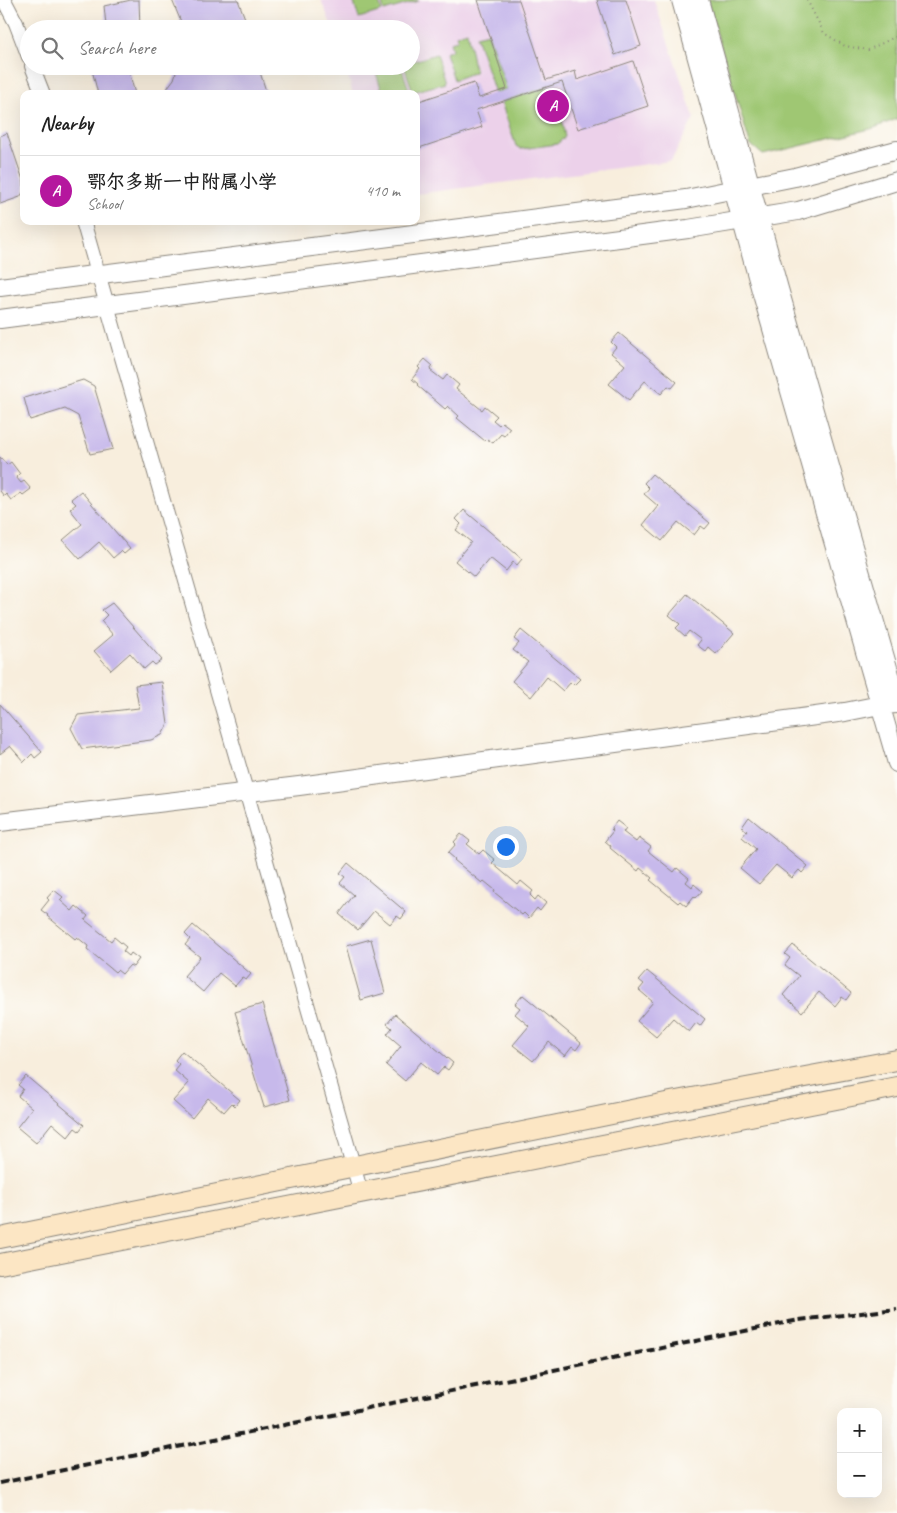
<!DOCTYPE html>
<meta charset="utf-8">
<style>
body{margin:0;font-family:Caveat,"LXGW WenKai TC",sans-serif;background:#f6f6f6;color:#222}
.controls{position:absolute;right:15px;bottom:15px;display:grid;overflow:hidden;border-radius:10px;box-shadow:0 5px 20px #0002}
.controls button{width:45px;height:45px;display:grid;place-items:center;padding:0;border:0;border-bottom:1px solid #e0e0e0;background:#fff;color:#222;font:25px sans-serif}
.you{position:absolute;left:505px;top:846px;width:18px;height:18px;margin:-12px;border:4px solid #fff;border-radius:50%;background:#1a73e8;box-shadow:0 0 0 8px #1a73e833}
.badge{display:grid;place-items:center;width:32px;height:32px;border-radius:50%;background:#b5179e;color:#fff;font-size:16px;font-weight:700}
.pin{position:absolute;translate:-50% -50%;border:2px solid #fff;box-shadow:0 1px 5px #0006}
.list{margin:0;padding:0;list-style:none}
h2{display:flex;justify-content:space-between;align-items:center;height:65px;margin:0;padding:0 20px;font-size:21px}
h2 small{font-size:16px;font-weight:400;color:#767676}
.list li{display:grid;grid-template-columns:32px 1fr auto;gap:15px;align-items:center;box-sizing:border-box;height:70px;padding:0 20px;border-top:1px solid #e0e0e0}
.list b{display:block;font-size:19px;white-space:nowrap}
.list p{margin:0;font-size:16px;white-space:nowrap;color:#767676}
.list em{font-size:16px;font-style:normal;color:#767676}
.icon{flex:none;width:28px;height:28px;fill:none;stroke:currentColor;stroke-width:2;stroke-linecap:round;stroke-linejoin:round}
.map{position:relative;flex:none;width:897px;height:1513px;overflow:hidden}
.search{position:absolute;background:#fff;box-shadow:0 5px 20px #0002;left:20px;top:20px;width:400px;height:55px;display:flex;align-items:center;gap:12px;box-sizing:border-box;padding:0 18px;border-radius:28px;color:#767676;font-size:19px}
.panel{position:absolute;background:#fff;box-shadow:0 5px 20px #0002;left:20px;top:90px;width:400px;height:135px;border-radius:10px}
.map>svg:first-child{display:block}
.built{fill:#ecd1ea}
.green{fill:#9fc773;stroke:#5e7248}
.building{fill:#c7b9eb}
.lines{fill:none;stroke-linecap:round;stroke-linejoin:round}
.minor-casing{stroke:#8a857c;stroke-width:16}
.tertiary-casing{stroke:#8a857c;stroke-width:20}
.secondary-casing{stroke:#8a857c;stroke-width:22}
.path{stroke:#8a857c;stroke-width:2;stroke-dasharray:1 4;stroke-linecap:butt}
.minor{stroke:#fff;stroke-width:14}
.tertiary{stroke:#fff;stroke-width:18}
.secondary{stroke:#fce6c4;stroke-width:20}
.rail{stroke:#1c1c1c;stroke-width:4;stroke-dasharray:8 4;stroke-linecap:butt}
</style>
<div class="map">
<svg width="897" height="1513" viewBox="0 0 897 1513">
<rect width="100%" height="100%" fill="#fdfcf7"/>
<filter id="ink" filterUnits="userSpaceOnUse"><feTurbulence type="fractalNoise" baseFrequency=".02" numOctaves="2"/><feDisplacementMap in="SourceGraphic" scale="10" xChannelSelector="R" yChannelSelector="G"/><feConvolveMatrix kernelMatrix="1 2 1 2 8 2 1 2 1" color-interpolation-filters="sRGB"/></filter>
<filter id="wash" filterUnits="userSpaceOnUse"><feTurbulence type="fractalNoise" baseFrequency=".0096" numOctaves="4" result="noise"/><feDisplacementMap in="SourceGraphic" scale="20" xChannelSelector="R" yChannelSelector="G"/><feGaussianBlur stdDeviation="1.12" result="paint"/><feColorMatrix in="noise" values="0 0 0 0 0 0 0 0 0 0 0 0 0 0 0 0 0 1.4 0 .05"/><feComposite in="paint" operator="in"/></filter>
<g filter="url(#wash)">
<rect width="100%" height="100%" fill="#f8eedd"/>
<path class="built" d="M321,0H654L694,118L671,161L416,194V94H353L345,66H411V29H333Z"/>
<path class="green" d="M353,0H378L382,11L359,18Z
M381,0H418V1L384,11Z
M707,0H897V119L874,128L763,155L750,144Z
M467,31L475,72L454,80L445,53L452,50L450,42L458,40L456,35Z
M488,33L507,89L495,93L476,36Z
M436,54L445,83L413,92L404,66H411V62Z
M401,66L410,93L383,94L376,73Z
M548,86L562,122L565,137L557,144L521,149L516,146L501,102Z"/>
<g id="blocks">
<path class="building" d="M131,0H139L140,29H105L106,25L104,6Z
M172,0H238L249,29H184Z
M478,0H519L546,80L575,71L577,80L633,61L648,106L578,129L562,82L476,110L482,127L416,149V102L474,83L479,98L507,89Z
M597,0H626L641,46L615,55Z
M91,66H131L129,71L135,94H98Z
M178,66H258L267,94H230L229,91L224,94H167L168,87L174,79Z
M7,133L24,183V191L20,197L0,204V136Z
M619,333L677,382L672,388L668,386L661,394L645,381L629,400L609,384L625,365L611,353L616,347L611,342Z
M425,359L433,366L430,370L443,380L447,375L459,385L456,389L482,410L485,406L497,416L493,420L499,425L502,422L510,428L504,436L501,434L493,443L487,439L485,441L457,418L459,416L448,406L445,409L417,385L418,384L412,379L420,369L418,367Z
M83,380L94,386L113,449L90,454L78,416L65,409L30,420L24,398Z
M0,457L7,465L11,462L20,474L16,477L21,483L24,481L31,489L23,495L21,493L11,500L6,494L4,496L0,491Z
M652,474L710,523L705,529L701,526L694,535L678,522L662,541L643,525L658,506L644,494L649,488L644,483Z
M81,491L130,549L124,554L121,551L113,558L99,542L80,559L63,540L82,524L70,509L76,504L71,499Z
M464,510L522,559L517,565L513,562L506,571L490,558L474,577L455,561L471,542L456,530L461,524L456,519Z
M687,594L734,633L716,654L708,647L705,651L697,645L701,640L689,631L685,636L676,628L680,624L669,615Z
M112,603L162,660L155,665L152,662L144,669L130,653L111,670L94,651L113,635L101,621L107,615L102,610Z
M521,630L580,679L574,685L571,682L563,691L547,677L531,697L512,681L528,662L513,650L519,643L514,639Z
M162,682L168,724L162,735L151,740L82,749L71,728L78,715L139,708L135,685Z
M0,704L42,752L35,758L32,754L24,762L10,746L0,754Z
M749,817L808,866L802,873L799,870L792,878L776,865L759,884L740,868L756,849L742,837L747,831L742,827Z
M617,821L626,828L623,832L636,842L639,838L651,847L648,851L674,872L677,868L689,878L686,882L692,887L694,884L702,891L696,898L694,896L686,906L680,901L678,903L650,880L652,878L640,868L638,871L610,848L611,846L605,841L613,831L611,829Z
M461,834L470,841L467,844L479,854L483,850L495,860L492,863L518,885L521,881L533,891L530,895L535,900L538,896L546,903L540,911L537,908L529,918L524,913L522,915L494,892L495,890L484,881L482,883L454,860L455,859L448,853L456,844L454,842Z
M348,863L406,912L401,919L397,916L390,924L374,911L358,930L339,914L354,895L340,883L345,877L340,873Z
M54,890L63,897L60,900L72,911L76,906L88,916L85,920L111,941L114,937L126,947L123,951L129,956L131,953L139,959L133,967L130,965L122,974L117,970L115,972L87,949L88,946L77,937L75,939L47,916L48,915L41,910L49,900L47,898Z
M193,925L251,974L246,980L242,978L235,986L219,973L203,992L184,976L200,957L185,945L190,939L185,934Z
M371,939L385,993L361,1000L346,946Z
M793,945L851,993L846,1000L842,997L835,1006L819,992L802,1012L783,995L799,976L785,965L790,958L785,954Z
M647,971L705,1019L700,1026L696,1023L689,1032L673,1018L656,1037L637,1021L653,1002L639,990L644,984L639,980Z
M523,995L581,1043L576,1050L572,1047L565,1056L549,1042L533,1061L513,1045L529,1026L515,1014L520,1008L515,1004Z
M262,1004L290,1100L264,1107L235,1012Z
M395,1014L453,1063L448,1070L444,1067L437,1075L421,1062L405,1081L386,1065L401,1046L387,1034L392,1028L387,1024Z
M182,1051L240,1100L235,1106L232,1103L224,1112L208,1098L192,1118L173,1101L189,1083L174,1070L179,1064L175,1060Z
M26,1076L84,1125L79,1131L75,1128L68,1137L52,1123L36,1143L17,1127L32,1108L18,1096L23,1089L18,1085Z"/>
</g>
</g>
<g filter="url(#ink)">
<use href="#blocks" fill-opacity="0" stroke="#8a857c" stroke-width="1"/>
<g class="lines">
<g class="minor-casing">
<path id="minor" d="M4,0L16,23L29,57
M32,66L43,94
M83,221L361,1193"/>
</g>
<g class="tertiary-casing">
<path id="tertiary" d="M681,0L762,294L897,763
M699,0L779,289L897,699
M0,287L686,199L795,177L897,150
M0,319L688,229L798,211L897,181
M0,822L299,786L845,712L880,705L897,704"/>
</g>
<g class="secondary-casing">
<path id="secondary" d="M0,1238L671,1102L897,1060
M0,1264L897,1087"/>
</g>
<path class="path" d="M807,0L824,33L845,46L868,50L897,36"/>
<use href="#minor" class="minor"/>
<use href="#tertiary" class="tertiary"/>
<use href="#secondary" class="secondary"/>
<path class="rail" d="M0,1483L799,1320L897,1309"/>
</g>
</g>
</svg>
<div class="controls">
<button>+</button>
<button>−</button>
</div>
<div class="you"></div>
<div class="pin badge" style="left:553px;top:106px">A</div>
<div class="search"><svg class="icon" aria-label="search" viewBox="0 0 24 24"><circle cx="10" cy="10" r="6"/><path d="M15 15l6 6"/></svg>Search here</div>
<section class="panel">
<h2>Nearby<small></small></h2>
<ul class="list">
<li><span class="badge">A</span><div><b>鄂尔多斯一中附属小学</b><p>School</p></div><em>410 m</em></li>
</ul>
</section>
</div>
